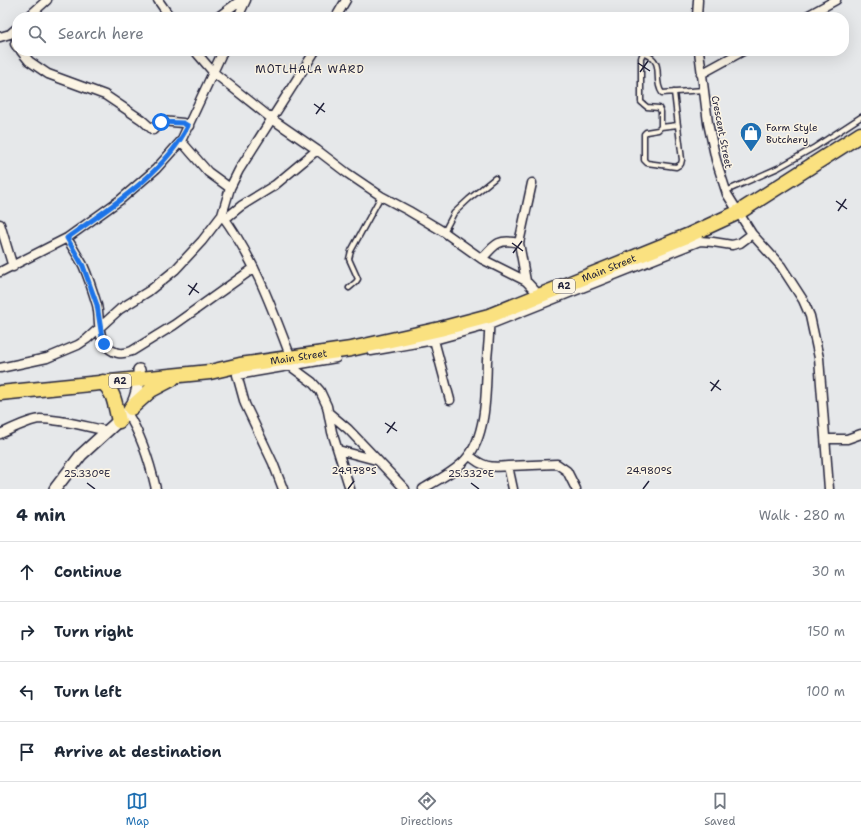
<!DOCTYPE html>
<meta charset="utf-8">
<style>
body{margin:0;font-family:"Shantell Sans",sans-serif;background:#f2f2f3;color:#1f2937}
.stop{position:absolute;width:12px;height:12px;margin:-9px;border:3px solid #1a73e8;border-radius:50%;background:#fff}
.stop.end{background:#1a73e8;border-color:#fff;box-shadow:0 1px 4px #0008}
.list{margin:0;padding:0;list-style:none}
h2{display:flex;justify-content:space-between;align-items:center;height:52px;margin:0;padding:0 16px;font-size:17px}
h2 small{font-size:13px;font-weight:400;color:#747a83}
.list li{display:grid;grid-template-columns:26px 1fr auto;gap:12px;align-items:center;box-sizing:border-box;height:60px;padding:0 16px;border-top:1px solid #e0e1e3}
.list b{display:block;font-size:15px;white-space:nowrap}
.list em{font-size:13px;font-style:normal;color:#747a83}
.icon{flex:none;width:22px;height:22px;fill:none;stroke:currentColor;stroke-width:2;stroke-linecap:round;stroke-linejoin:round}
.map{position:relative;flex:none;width:861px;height:489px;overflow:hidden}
.search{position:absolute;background:#fff;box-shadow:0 4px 16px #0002;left:12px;right:12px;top:12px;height:44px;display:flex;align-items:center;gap:10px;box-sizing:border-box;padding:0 14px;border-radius:16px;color:#747a83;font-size:15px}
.sheet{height:292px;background:#fff}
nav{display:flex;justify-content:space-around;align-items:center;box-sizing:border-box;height:56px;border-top:1px solid #e0e1e3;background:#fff;font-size:11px;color:#747a83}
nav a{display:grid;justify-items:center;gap:2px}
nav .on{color:#1f6fb2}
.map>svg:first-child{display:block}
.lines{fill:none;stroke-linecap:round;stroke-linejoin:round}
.service-casing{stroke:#22223b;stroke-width:7}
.minor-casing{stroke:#22223b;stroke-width:11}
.tertiary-casing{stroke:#22223b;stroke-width:14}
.trunk-casing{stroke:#22223b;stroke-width:17}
.service{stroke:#fcf5e5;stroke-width:4}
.minor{stroke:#fcf5e5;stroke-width:8}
.tertiary{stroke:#fcf5e5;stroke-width:11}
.trunk{stroke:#fae180;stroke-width:14}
.route{stroke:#1a73e8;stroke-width:5}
.ticks{fill:none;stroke:#22223b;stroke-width:1.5}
.labels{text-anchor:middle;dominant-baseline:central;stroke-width:3;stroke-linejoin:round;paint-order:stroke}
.shield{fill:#fcf5e5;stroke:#63616e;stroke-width:1}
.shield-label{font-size:9px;font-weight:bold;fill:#22223b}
.poi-label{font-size:10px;fill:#22223b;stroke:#fcf5e5;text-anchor:start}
.street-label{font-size:10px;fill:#22223b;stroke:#fcf5e5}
.neighbourhood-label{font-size:11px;letter-spacing:1px;fill:#22223b;stroke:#fcf5e5}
.ticks-label{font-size:10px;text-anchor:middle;fill:#22223b;stroke:#fcf5e5;stroke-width:3;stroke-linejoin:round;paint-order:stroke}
</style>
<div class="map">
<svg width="861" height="489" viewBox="0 0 861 489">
<rect width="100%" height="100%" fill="#e6e8ea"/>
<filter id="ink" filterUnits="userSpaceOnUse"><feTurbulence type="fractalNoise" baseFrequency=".025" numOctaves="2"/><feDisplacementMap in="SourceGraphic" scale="8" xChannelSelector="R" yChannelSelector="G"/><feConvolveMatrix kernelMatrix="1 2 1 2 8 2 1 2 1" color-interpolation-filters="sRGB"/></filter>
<g filter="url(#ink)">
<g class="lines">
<g class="service-casing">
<path id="service" d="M674,92L682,160L681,164L676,167L647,163L644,160V134L646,132L658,130L661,127V112L659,108L647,107L641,102V58L642,55L645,54C666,62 652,79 662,93L704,90
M661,127L678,125
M726,191L778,168L815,147L861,117
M444,232L454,213L469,199L495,178
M349,288L356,282L358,279L349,259L351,251L381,196"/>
</g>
<g class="minor-casing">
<path id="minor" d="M158,0L170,17
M28,17L47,0
M218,17L241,0
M238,17L246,0
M336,17L346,0
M697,17L698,0
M805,17L836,0
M0,37L10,34L17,28
M17,38L15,44L17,47
M21,51L29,61L48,74L105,95L142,120L153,130L161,121L183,123L189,126
M195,51L213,72L272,119L317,150L347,173L381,196L409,211L444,232L482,259L526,281L540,296
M699,51L708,123L716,160L727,194L752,234L781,266L803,300L810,316L819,358L829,489
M701,74L743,51
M181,141L208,172L230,188
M222,215C254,258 272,308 291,358
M225,219L241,206L275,185L317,150
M0,224L13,267
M67,238C72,247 78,256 83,265C87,274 94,295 97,305C100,317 97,334 105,344C112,354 122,355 132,351L174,325L254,268
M482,259C495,244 499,238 519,243
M0,272L67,238L120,200L156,169L181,141L223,51
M526,281L519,243L532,183
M434,340L450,400
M371,351L434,340L489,325L700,241L713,242L732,245L740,243L752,234
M289,365L312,382L320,391L327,406L332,432L350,489
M0,368L47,358L78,345L87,339L120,309L149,291L175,270L202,241L222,215L230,188L239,170L315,51
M238,371L237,375L245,404L273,463L283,489
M237,375L336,358
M127,413C142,436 150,463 156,489
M329,413L348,429L405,489
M0,434C11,429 29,420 40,419C60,419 88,427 108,431
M826,439H847L861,434
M338,450L376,460
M469,455C482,467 491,468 508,466L513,489
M508,466L557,464L567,471L576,489
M423,489C437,480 455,472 466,459C487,436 486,390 487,360C488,346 490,333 489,320"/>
</g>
<g class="tertiary-casing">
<path id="tertiary" d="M55,489L81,455L127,413C136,401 140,384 139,370"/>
</g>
<g class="trunk-casing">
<g id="trunk">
<path d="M103,382C115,393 115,406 119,421"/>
<path id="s1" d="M0,393L210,372L240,365L351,349L440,329L489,316L687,236L739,212L861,134"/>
<path d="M131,408L151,390L172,379"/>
</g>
</g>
<use href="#service" class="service"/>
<use href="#minor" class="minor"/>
<use href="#tertiary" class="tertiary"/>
<use href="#trunk" class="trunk"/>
</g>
</g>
<g class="lines" filter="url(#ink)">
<path class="route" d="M104,344L102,337L97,305L83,266L67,238C110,207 164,174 188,126L183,123L161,122"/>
</g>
<path class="ticks" d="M638,63L650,71M640,72L648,61M314,104L325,112M316,114L324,103M836,201L847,209M838,211L846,199M512,243L523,251M513,253L522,241M188,285L199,293M189,295L197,283M710,382L721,390M711,391L719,380M385,423L397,431M387,433L395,422M87,483L95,489M471,483L479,489M348,489L354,481M643,489L649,481"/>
<defs>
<g id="shop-pin" transform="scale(1.15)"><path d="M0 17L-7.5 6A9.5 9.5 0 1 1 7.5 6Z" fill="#1f6fb2" stroke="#fcf5e5"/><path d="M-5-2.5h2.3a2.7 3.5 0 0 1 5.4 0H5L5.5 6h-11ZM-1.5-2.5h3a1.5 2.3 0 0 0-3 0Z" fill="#fff"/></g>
</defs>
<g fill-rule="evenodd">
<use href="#shop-pin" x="751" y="133"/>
</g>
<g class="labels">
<g class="shield">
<rect x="553" y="279" width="22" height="14" rx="3"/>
<rect x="109" y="374" width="22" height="14" rx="3"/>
</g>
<g class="shield-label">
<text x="564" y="286">A2</text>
<text x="120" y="381">A2</text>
</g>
<g class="poi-label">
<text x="766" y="127">Farm Style<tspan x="766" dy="12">Butchery</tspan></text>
</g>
<g class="street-label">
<text transform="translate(722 132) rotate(79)">Crescent Street</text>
<text stroke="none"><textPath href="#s1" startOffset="625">Main Street</textPath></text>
<text stroke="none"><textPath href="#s1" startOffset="301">Main Street</textPath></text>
</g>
<g class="neighbourhood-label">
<text x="310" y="69">MOTLHALA WARD</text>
</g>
</g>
<g class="ticks-label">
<text x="354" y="474">24.978°S</text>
<text x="649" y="474">24.980°S</text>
<text x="87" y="477">25.330°E</text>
<text x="471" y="477">25.332°E</text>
</g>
</svg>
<div class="stop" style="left:161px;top:122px"></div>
<div class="stop end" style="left:104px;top:344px"></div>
<div class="search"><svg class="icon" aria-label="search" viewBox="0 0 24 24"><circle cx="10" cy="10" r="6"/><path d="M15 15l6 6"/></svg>Search here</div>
</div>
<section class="sheet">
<h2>4 min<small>Walk · 280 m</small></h2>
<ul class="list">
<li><svg class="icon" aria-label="ahead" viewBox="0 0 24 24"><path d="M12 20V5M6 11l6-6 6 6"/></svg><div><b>Continue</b></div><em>30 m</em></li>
<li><svg class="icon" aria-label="right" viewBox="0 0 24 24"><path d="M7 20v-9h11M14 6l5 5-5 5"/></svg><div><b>Turn right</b></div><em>150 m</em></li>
<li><svg class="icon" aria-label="left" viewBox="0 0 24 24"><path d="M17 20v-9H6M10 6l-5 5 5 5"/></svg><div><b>Turn left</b></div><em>100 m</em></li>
<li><svg class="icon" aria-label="arrive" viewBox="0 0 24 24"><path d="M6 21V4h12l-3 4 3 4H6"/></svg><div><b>Arrive at destination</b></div></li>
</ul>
</section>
<nav>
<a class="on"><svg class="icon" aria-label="map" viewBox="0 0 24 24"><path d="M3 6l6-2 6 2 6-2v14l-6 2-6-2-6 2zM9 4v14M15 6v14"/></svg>Map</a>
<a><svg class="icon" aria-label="directions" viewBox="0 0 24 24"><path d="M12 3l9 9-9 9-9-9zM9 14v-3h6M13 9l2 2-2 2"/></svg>Directions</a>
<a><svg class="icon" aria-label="saved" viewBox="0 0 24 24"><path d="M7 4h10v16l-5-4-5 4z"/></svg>Saved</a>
</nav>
